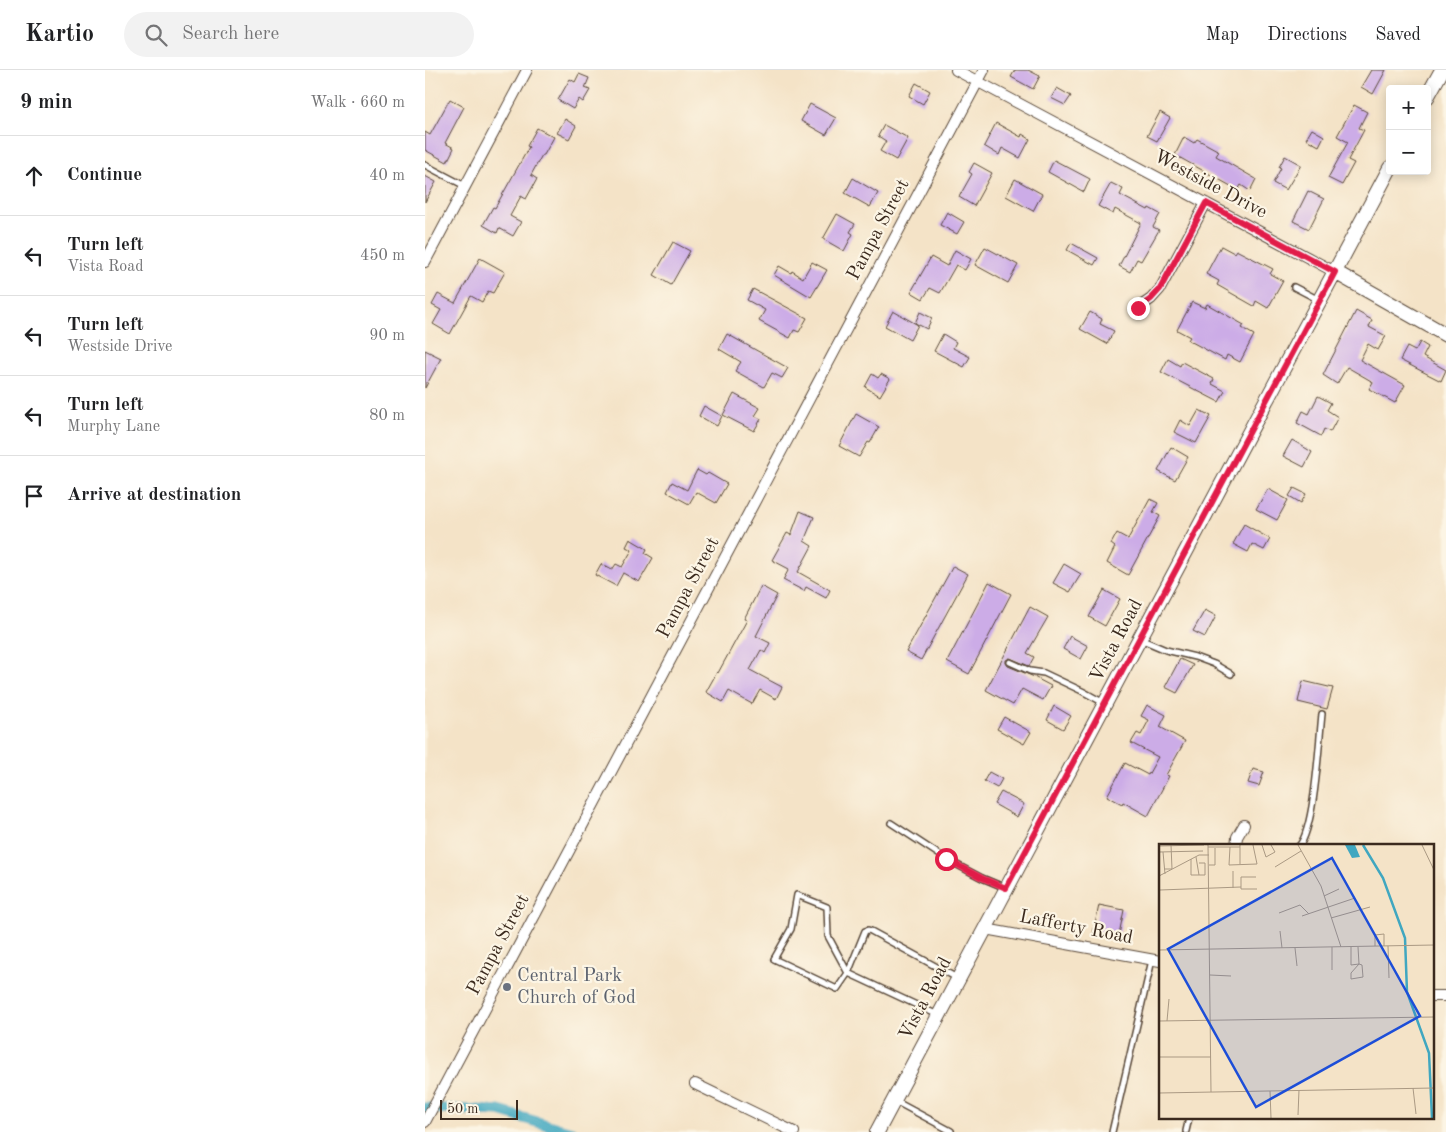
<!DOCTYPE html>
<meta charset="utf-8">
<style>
body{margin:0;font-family:"Old Standard TT",serif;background:#f2f2f2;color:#202124}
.controls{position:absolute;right:15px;top:15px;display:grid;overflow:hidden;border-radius:5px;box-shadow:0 2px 12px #0003}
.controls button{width:45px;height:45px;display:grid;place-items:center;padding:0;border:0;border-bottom:1px solid #e0e0e0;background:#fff;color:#202124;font:25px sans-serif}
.scale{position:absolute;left:15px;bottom:12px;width:78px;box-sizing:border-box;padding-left:5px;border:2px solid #3b2a1e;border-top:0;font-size:14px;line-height:18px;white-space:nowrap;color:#3b2a1e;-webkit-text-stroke:4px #fcf5e5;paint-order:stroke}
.stop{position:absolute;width:15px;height:15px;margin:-11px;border:4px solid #e11d48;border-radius:50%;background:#fff}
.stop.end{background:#e11d48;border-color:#fff;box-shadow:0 1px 5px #0008}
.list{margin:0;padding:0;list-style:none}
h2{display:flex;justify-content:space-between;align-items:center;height:65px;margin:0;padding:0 20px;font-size:21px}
h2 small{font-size:16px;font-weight:400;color:#757577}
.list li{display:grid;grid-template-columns:32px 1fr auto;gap:15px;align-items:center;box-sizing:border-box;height:80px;padding:0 20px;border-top:1px solid #e0e0e0}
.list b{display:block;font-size:19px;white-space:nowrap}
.list p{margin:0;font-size:16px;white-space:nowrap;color:#757577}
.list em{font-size:16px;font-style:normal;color:#757577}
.icon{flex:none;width:28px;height:28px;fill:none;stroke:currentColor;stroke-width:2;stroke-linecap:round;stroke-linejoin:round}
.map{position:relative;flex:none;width:1021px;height:1062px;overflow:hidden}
header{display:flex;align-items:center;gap:30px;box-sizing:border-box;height:70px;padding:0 25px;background:#fff;border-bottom:1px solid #e0e0e0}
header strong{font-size:24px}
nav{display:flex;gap:28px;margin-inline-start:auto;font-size:18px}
.search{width:350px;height:45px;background:#f2f2f2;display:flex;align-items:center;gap:12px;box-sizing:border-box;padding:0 18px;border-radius:28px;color:#757577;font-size:19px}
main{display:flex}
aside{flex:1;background:#fff}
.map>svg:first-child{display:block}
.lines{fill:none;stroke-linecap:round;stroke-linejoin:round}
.canal{stroke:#40a7c0;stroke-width:11}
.building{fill:#ccace7}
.service-casing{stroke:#574637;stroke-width:8}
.minor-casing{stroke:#574637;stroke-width:12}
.tertiary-casing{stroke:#574637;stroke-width:16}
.service{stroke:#fff;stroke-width:5}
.minor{stroke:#fff;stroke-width:10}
.tertiary{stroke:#fff;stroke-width:14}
.route{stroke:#e11d48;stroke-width:6}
.worship-dot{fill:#6b7280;stroke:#fcf5e5;stroke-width:2}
.labels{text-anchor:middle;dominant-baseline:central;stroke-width:4.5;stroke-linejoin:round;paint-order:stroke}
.street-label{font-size:19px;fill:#3b2a1e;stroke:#fcf5e5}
.worship-label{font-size:19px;fill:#5b616d;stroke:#fcf5e5;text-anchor:start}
.inset-river{fill:none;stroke:#40a7c0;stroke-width:2.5}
.inset-road{fill:none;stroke:#aa9983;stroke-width:1}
.view{fill:#1d4ed8;fill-opacity:0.15;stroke:#1d4ed8;stroke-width:2.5}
.inset-edge{fill:none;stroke:#3b2a1e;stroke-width:2.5}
</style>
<header>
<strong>Kartio</strong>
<div class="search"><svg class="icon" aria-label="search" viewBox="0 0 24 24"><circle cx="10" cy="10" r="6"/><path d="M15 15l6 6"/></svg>Search here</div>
<nav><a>Map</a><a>Directions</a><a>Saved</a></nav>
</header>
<main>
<aside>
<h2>9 min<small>Walk · 660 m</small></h2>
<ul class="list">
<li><svg class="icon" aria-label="ahead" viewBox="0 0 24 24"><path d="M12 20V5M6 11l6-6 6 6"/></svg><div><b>Continue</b></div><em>40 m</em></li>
<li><svg class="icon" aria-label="left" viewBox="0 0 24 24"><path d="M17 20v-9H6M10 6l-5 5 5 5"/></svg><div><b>Turn left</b><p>Vista Road</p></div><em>450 m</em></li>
<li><svg class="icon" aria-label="left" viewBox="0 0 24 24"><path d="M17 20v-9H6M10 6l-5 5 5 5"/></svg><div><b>Turn left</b><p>Westside Drive</p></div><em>90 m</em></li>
<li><svg class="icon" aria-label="left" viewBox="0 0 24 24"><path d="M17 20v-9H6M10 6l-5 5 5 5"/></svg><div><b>Turn left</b><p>Murphy Lane</p></div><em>80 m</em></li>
<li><svg class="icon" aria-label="arrive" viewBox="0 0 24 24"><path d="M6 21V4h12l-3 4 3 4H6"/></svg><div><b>Arrive at destination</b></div></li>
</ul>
</aside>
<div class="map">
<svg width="1021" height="1062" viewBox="0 0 1021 1062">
<rect width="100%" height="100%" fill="#fcf5e5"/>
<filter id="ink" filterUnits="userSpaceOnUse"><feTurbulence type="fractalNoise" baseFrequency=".02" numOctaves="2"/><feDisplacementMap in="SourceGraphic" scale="10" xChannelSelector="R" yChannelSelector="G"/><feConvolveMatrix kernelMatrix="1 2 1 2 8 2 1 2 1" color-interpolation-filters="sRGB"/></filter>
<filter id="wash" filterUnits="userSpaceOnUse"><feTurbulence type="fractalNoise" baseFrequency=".0096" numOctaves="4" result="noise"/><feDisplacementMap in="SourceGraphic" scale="20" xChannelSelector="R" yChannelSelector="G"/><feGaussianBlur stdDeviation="1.12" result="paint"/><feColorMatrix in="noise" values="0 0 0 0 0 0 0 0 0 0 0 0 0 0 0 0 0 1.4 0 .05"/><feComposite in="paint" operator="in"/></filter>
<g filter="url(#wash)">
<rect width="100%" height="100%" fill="#f4e3c7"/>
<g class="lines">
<path class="canal" d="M0,1038L74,1041L147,1062"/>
</g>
<g id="blocks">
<path class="building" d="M590,0H603L615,6L608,19L586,7Z
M946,0H961L948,24L936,17Z
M154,4L164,8L160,18L165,20L158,32L154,29L148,39L133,30L145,9L150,12Z
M491,13L505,21L498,34L484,26Z
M632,18L646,26L640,35L626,28Z
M25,29L39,37L20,73L29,78L22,92L0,80V62L5,65Z
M385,34L411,48L401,65L376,51Z
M929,35L942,42L934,58L939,60L923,90L929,93L917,115L903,108L923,72L912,66Z
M735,42L745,48L732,71L722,66Z
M140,49L151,56L144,69L132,63Z
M571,53L596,67L597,64L605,69L595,88L577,78L574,85L559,76Z
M459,55L483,68L471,90L455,81L461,71L453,66Z
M112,58L129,67L119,85H117L106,105L112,109L101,129L96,126L85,146L96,152L88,166L74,158L72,163L58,155L68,137L70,138L104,77L102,76Z
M887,59L899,66L894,76L881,69Z
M759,67L769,73L772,69L794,81L791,86L831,109L825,121L816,115L813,120L750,85Z
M860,86L876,95L861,120L848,113L856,98L854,97Z
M629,90L665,109L659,122L623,102Z
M549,93L567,103L549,136L534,127L547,104L544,102Z
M0,106L11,112L0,132Z
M428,108L453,123L445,137L420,123Z
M590,109L617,124L608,141L581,126Z
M686,113L698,119L695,125L723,140L724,138L735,144L728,157L734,160L716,191L712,189L705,202L694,196L716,153L690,139L688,144L673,136Z
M883,121L899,129L884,159L868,151Z
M522,142L539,152L532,164L515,155Z
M412,144L430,154L425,162L428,164L419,181L398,169Z
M248,172L265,181L246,215L229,205Z
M646,173L673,188L669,195L642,180Z
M796,176L809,183L811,180L848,199L845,204L858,211L843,238L831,231L829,236L792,215L794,211L781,204Z
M560,177L593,195L583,213L550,195Z
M530,180L546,189L540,200L531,195L515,223L505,218L498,229L486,222L506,187L522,196Z
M55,188L80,202L68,223L63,221L57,232L46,226L25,264L8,254L16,240L7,235L13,224L30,233Z
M387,192L402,200L386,227L349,205L354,196L366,203L367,201L378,208Z
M328,219L382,248L374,262L369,260L365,268L334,251L340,240L322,230Z
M767,232L780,238L782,234L819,255L817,258L829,265L815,292L802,285L800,290L776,277L763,270L765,267L752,260Z
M468,241L493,255L485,270L460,256Z
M931,241L947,250L944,257L961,266L953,280L943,274L935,290L980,315L970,333L944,319L948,312L922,297L912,314L898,305Z
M495,242L507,248L502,259L490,253Z
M665,242L677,249L675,254L689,261L682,274L655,259Z
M302,264L363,298L357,308L347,303L339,317L310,301L316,292L294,279Z
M518,264L531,272L528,278L545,287L539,297L509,281Z
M995,272L1003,277L998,287L1021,300L1016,311L975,290L982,277L990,281Z
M0,280L16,288L0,318Z
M743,289L755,296L757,292L789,309L787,314L800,321L794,332L736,302Z
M447,304L453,308L456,304L465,309L455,326L440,317Z
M309,324L335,338L330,346L336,349L329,361L298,345Z
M893,326L906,333L902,340L913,347L905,362L899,359L896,366L872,353L878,341L884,344Z
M279,336L297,346L292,356L274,346Z
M774,340L786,346L771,373L749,362L755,350L765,356Z
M431,344L454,357L445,373L443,372L434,387L414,376Z
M867,370L887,382L879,397L858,386Z
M746,377L763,387L750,410L733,401Z
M272,400L281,405L283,403L302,414L291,433L271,422L264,434L242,422L247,412L262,420Z
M869,418L881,424L876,433L864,426Z
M843,419L863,430L852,450L831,439Z
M725,429L733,433L728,442L735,446L703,505L682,493L690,477L686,474L692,463L703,469Z
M375,441L389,447L379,471L387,476L373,502L405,520L401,528L381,517L379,521L358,510L364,499L347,490L362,463L366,465Z
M819,454L845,469L839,480L827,474L823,482L808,474Z
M205,469L222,479L220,483L228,488L214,512L198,503L191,516L170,505L176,494L187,500L191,494L197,497L207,480L201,477Z
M639,494L656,504L645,522L628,513Z
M528,496L543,504L496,590L481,582Z
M564,512L586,524L544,604L522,592Z
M336,516L352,525L331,566L345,573L340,583L336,580L325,600L357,617L351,629L335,620L327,634L304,621L298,632L281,622L292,602L293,603L322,550L319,549Z
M679,520L695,529L680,556L664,547Z
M605,537L623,547L602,583L609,587L604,596L585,588L581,590V593L583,596L607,606L626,616L618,630L597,619L588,635L561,620Z
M780,540L791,546L780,567L768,561Z
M645,566L663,576L656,589L638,579Z
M755,589L768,595L752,623L740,617Z
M878,611L908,618L902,639L873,632Z
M722,635L741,645L735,657L760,671L741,705L744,706L723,746L698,732L697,734L682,726L700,693L723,705L733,687L706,673L712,663L716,665L724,650L716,646Z
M629,636L646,646L638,659L622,650Z
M579,647L606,662L599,674L572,659Z
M828,699L839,702L834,716L823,713Z
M564,702L577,709L572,718L559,711Z
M576,722L599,734L592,747L569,734Z
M674,835L699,840L693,869L668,864Z"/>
</g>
</g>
<g filter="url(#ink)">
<use href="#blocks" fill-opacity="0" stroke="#574637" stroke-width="1"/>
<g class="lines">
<g class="service-casing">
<path id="service" d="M0,95L40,116
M869,217L894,230
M715,569L741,580L770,587L789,594L806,604
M585,592L605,601L619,603L657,621L679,633
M466,753L521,789L557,808L581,818
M874,776C890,758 894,671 897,644
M372,825L402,837L403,866L423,903L412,919L349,889L366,859Z
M513,945L423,903L440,861L443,860L446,861L532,908
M470,1031L526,1061L525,1062
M761,1061L764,1048
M687,1062L727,890"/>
</g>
<g class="minor-casing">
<path id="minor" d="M531,0L910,202
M0,192L102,0
M713,238L726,229L735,219L781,133
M811,776L812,767L819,755
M560,859L735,891
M1007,926H1021
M270,1014L369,1062
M0,1052L559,0"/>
</g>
<g class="tertiary-casing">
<path id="tertiary" d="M1002,27L1017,0
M910,202L1021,265
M452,1062L965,98"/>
</g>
<use href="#service" class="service"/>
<use href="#minor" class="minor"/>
<use href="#tertiary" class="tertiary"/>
</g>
</g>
<g class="lines" filter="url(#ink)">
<path class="route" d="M521,789L557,808L581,818L910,202L781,133L735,219L726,229L713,238"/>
</g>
<circle class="worship-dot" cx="82" cy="917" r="5"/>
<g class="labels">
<g class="street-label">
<text transform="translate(785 115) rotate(28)">Westside Drive</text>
<text transform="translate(454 160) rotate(-62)">Pampa Street</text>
<text transform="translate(264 518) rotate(-62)">Pampa Street</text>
<text transform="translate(692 571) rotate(-62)">Vista Road</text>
<text transform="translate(651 858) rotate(11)">Lafferty Road</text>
<text transform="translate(74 875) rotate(-62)">Pampa Street</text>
<text transform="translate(501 929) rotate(-62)">Vista Road</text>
</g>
<g class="worship-label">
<text x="92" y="906">Central Park<tspan x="92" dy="22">Church of God</tspan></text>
</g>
</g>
<g transform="translate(734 774)">
<rect width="275" height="275" fill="#f4e3c7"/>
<path d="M186,1H196L201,13L193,14Z" fill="#40a7c0"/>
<path class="inset-river" d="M204,1L224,34L246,94L248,148L270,209L273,274"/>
<path class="inset-road" d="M49,1L52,248M81,1V20M103,1L107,13L116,8L112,1M139,1L162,42L182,103M263,1L275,26M0,2L45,1M49,3H81M71,3L70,21L98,20L94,1M0,8L44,7M4,8L6,30M37,13L40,31M32,15V31H46V19H40M50,21H56V4M116,23L142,7M5,25H13L12,1M0,32L40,11H50M97,33H82V45H98M74,44V27M1,46L82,43M165,52L180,45M120,69L141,61L150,70M143,72L196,54M172,74L211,63M121,87L123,104M216,102V91L225,90V102M229,102L230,134M192,103V121L200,120L199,103M136,104L138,122M0,106L275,101M200,120L203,121L204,133L192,135V129ZM173,126V103M51,131L72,132M0,177L275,173M8,177L10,155M0,213H52M254,244L257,270M111,247L112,274M0,249L275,244M139,271L140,246"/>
<path class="view" d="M173,14L261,172L97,263L9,105Z"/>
<rect width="275" height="275" class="inset-edge"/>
</g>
</svg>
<div class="controls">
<button>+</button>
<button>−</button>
</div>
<div class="scale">50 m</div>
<div class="stop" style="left:521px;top:789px"></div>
<div class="stop end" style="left:713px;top:238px"></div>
</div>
</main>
